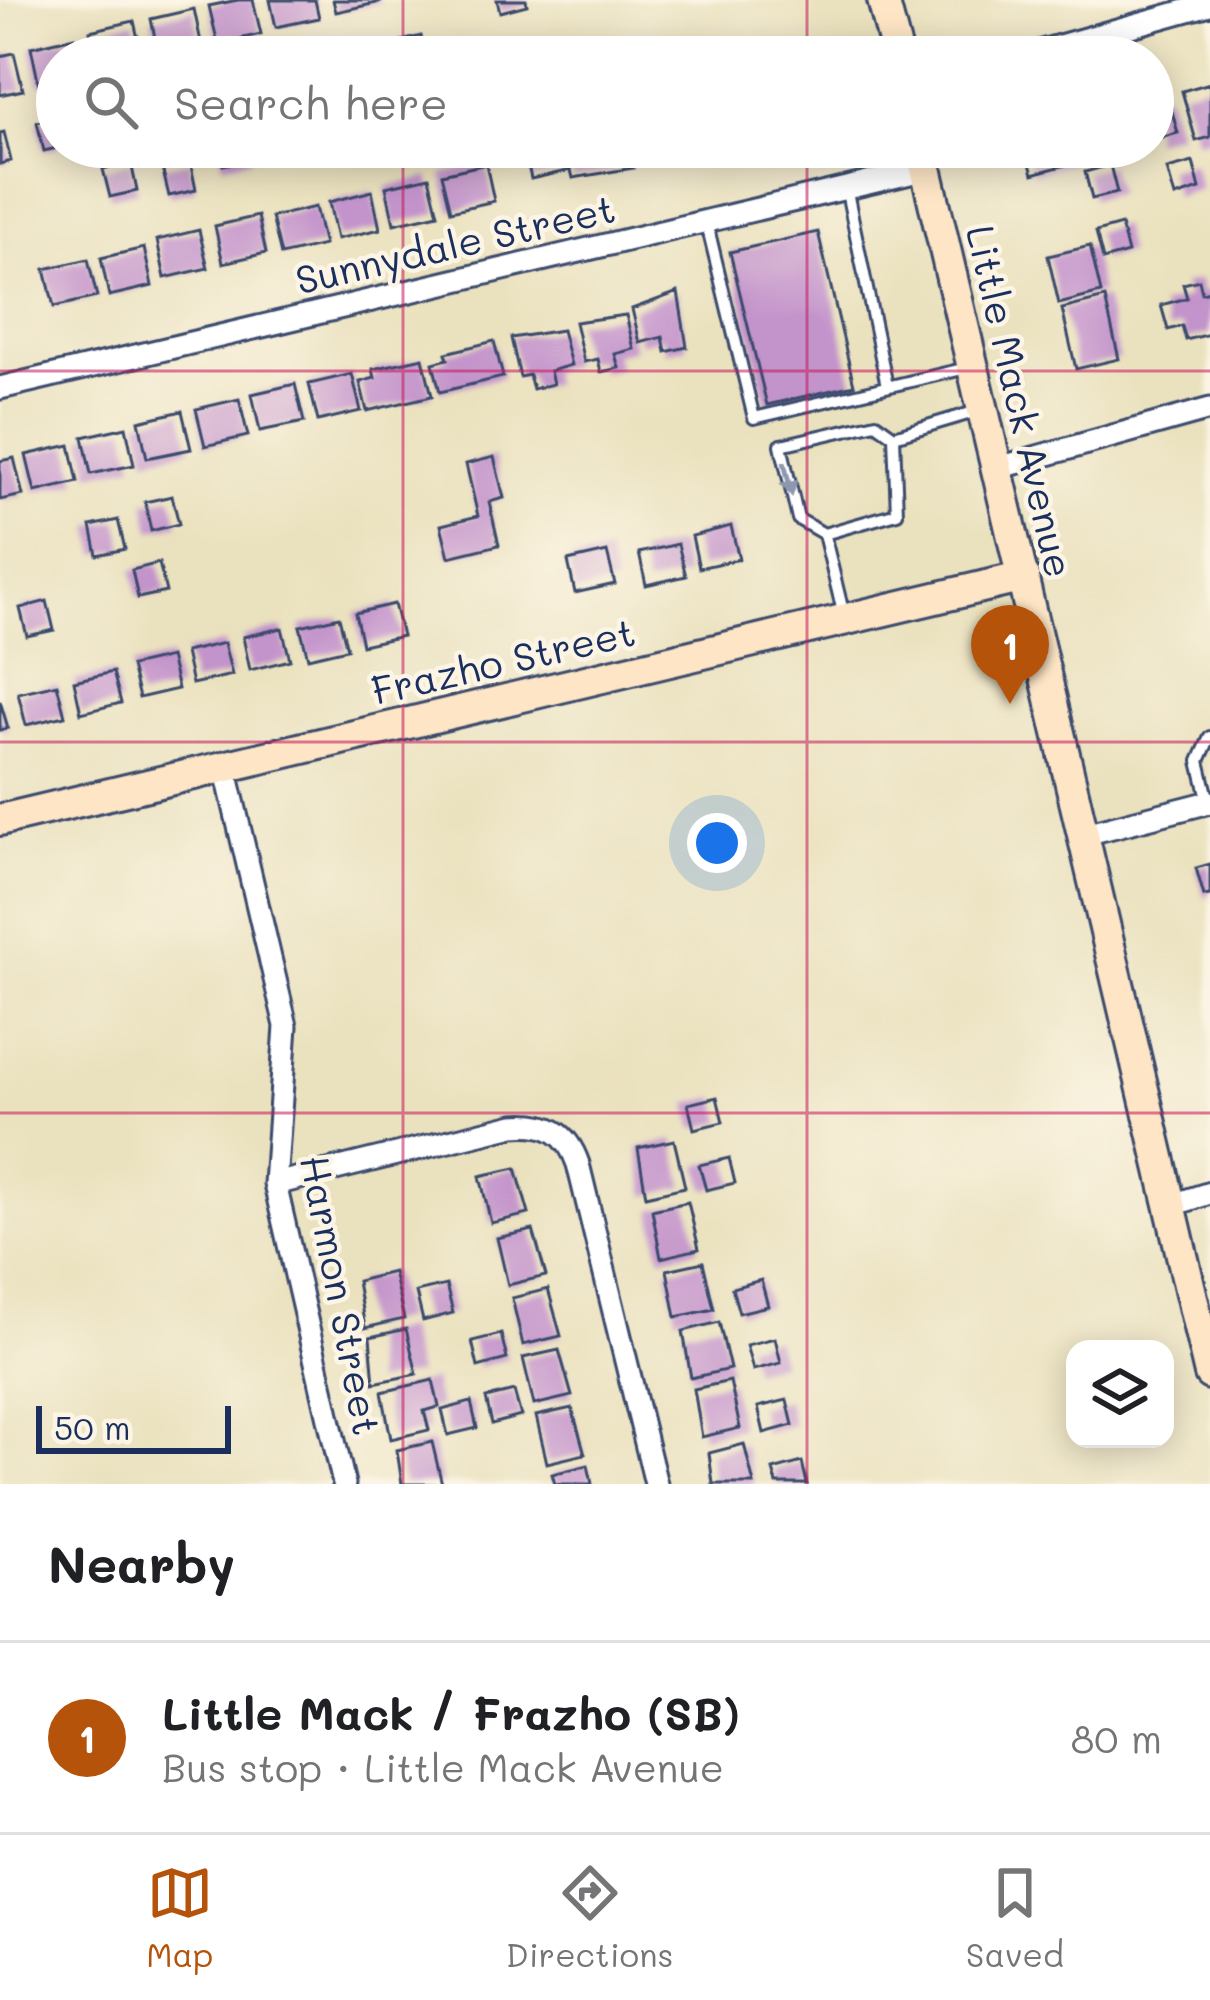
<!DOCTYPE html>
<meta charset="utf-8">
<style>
body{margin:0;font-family:Mali,sans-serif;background:#f2f2f2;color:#202124}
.controls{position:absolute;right:36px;bottom:36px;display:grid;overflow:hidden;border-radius:24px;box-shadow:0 6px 30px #0003}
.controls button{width:108px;height:108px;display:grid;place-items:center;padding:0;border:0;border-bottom:3px solid #e0e0e0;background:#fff;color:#202124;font:60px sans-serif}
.scale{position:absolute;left:36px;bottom:30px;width:195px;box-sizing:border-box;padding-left:12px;border:6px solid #1b2f5e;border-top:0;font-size:33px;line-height:42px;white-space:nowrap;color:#1b2f5e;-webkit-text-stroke:9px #fcf5e5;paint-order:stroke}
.you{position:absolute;left:717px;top:843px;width:42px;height:42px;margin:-30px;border:9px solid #fff;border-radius:50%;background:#1a73e8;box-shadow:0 0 0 18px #1a73e833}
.badge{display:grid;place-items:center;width:78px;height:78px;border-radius:50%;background:#b45309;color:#fff;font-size:39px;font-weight:700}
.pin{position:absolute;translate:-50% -99px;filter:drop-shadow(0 3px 6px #0008)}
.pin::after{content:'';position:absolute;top:63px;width:42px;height:36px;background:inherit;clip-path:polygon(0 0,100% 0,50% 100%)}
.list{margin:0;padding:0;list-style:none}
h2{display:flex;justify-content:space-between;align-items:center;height:156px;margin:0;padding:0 48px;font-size:51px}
h2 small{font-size:39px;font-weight:400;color:#757577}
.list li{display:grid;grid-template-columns:78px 1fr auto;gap:36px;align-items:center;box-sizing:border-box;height:192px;padding:0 48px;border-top:3px solid #e0e0e0}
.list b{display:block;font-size:45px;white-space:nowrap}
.list p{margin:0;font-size:39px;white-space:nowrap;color:#757577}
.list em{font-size:39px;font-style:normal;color:#757577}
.icon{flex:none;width:66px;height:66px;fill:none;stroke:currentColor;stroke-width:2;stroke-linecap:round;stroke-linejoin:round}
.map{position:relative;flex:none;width:1210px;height:1484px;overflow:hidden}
.search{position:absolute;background:#fff;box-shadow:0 6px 30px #0003;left:36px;right:36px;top:36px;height:132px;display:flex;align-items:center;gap:30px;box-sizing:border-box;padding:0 42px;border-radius:66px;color:#757577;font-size:45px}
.sheet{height:348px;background:#fff}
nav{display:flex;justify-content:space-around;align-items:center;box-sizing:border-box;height:168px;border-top:3px solid #e0e0e0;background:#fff;font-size:33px;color:#757577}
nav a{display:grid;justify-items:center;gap:6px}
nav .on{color:#b45309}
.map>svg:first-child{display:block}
.building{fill:#c393cb}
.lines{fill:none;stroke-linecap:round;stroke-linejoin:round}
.lane-casing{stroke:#3a4a6c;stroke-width:16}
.street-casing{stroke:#3a4a6c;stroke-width:27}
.secondary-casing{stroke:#3a4a6c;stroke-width:36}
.lane{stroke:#fff;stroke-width:10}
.street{stroke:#fff;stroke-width:21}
.secondary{stroke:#fde5c5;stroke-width:30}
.oneway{fill:#8d97ae}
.grid{fill:none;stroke:#c2185b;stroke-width:3;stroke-opacity:0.55}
.labels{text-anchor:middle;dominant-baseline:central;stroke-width:9;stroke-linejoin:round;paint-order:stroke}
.street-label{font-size:39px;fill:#1b2f5e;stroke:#fcf5e5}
</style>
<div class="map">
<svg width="1210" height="1484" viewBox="0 0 1210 1484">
<rect width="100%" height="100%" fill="#fcf5e5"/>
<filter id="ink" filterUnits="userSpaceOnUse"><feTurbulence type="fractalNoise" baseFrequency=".00833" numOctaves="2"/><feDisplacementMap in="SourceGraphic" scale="24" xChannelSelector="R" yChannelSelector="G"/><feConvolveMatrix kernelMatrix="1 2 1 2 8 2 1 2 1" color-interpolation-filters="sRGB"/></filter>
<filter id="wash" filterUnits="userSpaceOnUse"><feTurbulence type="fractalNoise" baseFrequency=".004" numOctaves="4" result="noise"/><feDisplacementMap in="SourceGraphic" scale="48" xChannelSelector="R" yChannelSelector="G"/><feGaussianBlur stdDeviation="2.7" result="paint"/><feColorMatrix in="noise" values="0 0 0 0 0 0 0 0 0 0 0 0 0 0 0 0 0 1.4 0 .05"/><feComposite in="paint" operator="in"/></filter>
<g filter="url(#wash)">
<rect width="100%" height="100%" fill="#eae1be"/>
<g id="blocks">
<path class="building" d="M238,0H253L261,34L218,44L209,6Z
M270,0H315L319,18L276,27Z
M333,0H381V2L336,12Z
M497,0H526L527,5L500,12Z
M194,9L202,47L159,57L151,19Z
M134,21L142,57H96L90,31Z
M421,36L426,57H397L393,43Z
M74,37L79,57H57V81L39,85L31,47Z
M14,53L23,90L0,95V56Z
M1210,83V137L1196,141L1182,91Z
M1167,94L1178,133L1153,140V98Z
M57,117V148L44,151L37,122Z
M4,132L11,161L0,164V133Z
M219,147H248L251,159L223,165Z
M524,147H628L633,168L573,178L571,170L531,179Z
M1025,147H1084L1088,159L1033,174Z
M190,161L196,190L169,196L162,167Z
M131,162L137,191L110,197L103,169Z
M1193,162L1200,189L1175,197L1167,169Z
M486,164L494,201L451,211L442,174Z
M1110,165L1117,193L1092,199L1085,172Z
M429,177L438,214L394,224L386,187Z
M372,191L380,229L337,239L329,202Z
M315,207L324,245L281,255L272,217Z
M258,216L266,253L223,263L215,226Z
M1121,225L1128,253L1103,260L1096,232Z
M199,230L208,268L165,278L157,240Z
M818,232L854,385L767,405L730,252Z
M1090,246L1101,293L1059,304L1048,256Z
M144,248L152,286L109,296L101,258Z
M88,259L97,297L54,307L45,269Z
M1199,280L1202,293L1210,291V334L1186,340L1182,326L1168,330L1161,305L1187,298L1183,284Z
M678,292L687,347L666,352L663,337L640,343L632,309Z
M1105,298L1119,359L1076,369L1062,309Z
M626,315L634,349L615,354L619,368L601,372L598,359L584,362L575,322Z
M562,330L571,365L550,371L553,384L533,389L529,375L520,377L511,338Z
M494,341L503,377L440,392L433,363L448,359L446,353Z
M423,358L432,396L367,411L360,382L375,378L373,369Z
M352,374L361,411L318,421L309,384Z
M295,384L304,422L260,431L252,394Z
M239,399L248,436L205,446L196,409Z
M182,411L191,449L147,458L139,421Z
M126,427L134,465L91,474L83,437Z
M70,445L78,482L35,492L26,455Z
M494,457L504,498L489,502L499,545L449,557L441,525L478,516L466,464Z
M14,458L23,495L0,500V461Z
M172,496L179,524L151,531L145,502Z
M118,520L125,549L97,555L91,526Z
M731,526L739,559L699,568L692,536Z
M678,544L686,576L646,585L639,553Z
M607,552L615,584L575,593L568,561Z
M159,563L166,592L138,598L132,570Z
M47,601L54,630L27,636L20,608Z
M394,604L402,636L362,645L355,613Z
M339,617L347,649L308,658L300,626Z
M282,628L290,660L250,670L243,637Z
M224,643L232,675L192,684L185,652Z
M170,657L178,689L139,698L131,666Z
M113,672L121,703L81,713L74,681Z
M57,684L65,716L26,725L18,693Z
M0,701L8,728L0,730Z
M1210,864V895L1204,896L1196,868Z
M717,1097L723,1122L694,1129L688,1104Z
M674,1140L685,1187L646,1196L638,1148Z
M729,1158L735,1183L706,1190L699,1165Z
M516,1168L529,1214L491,1223L480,1176Z
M688,1202L699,1249L661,1258L652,1210Z
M533,1230L546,1276L508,1285L497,1238Z
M703,1262L714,1309L676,1317L667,1270Z
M393,1272L404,1319L365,1328L357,1281Z
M761,1280L768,1306L739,1313L732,1288Z
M446,1285L453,1313L423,1321L416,1292Z
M548,1289L561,1336L523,1345L512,1298Z
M719,1322L730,1369L691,1378L683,1331Z
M406,1329L417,1374L374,1383L370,1337Z
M501,1334L507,1359L478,1367L472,1341Z
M775,1338L781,1363L753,1370L746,1345Z
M559,1350L572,1396L534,1405L523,1358Z
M433,1380L439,1407L424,1411L429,1430L391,1439L382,1392Z
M730,1381L740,1428L702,1437L694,1389Z
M514,1391L521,1416L492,1424L486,1398Z
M787,1400L793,1425L764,1433L758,1407Z
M471,1402L477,1428L448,1435L442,1410Z
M572,1408L585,1454L547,1463L536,1416Z
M432,1442L442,1484H402L397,1450Z
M744,1444L754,1484H713L709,1453Z
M802,1462L807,1484H777L773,1470Z
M588,1465L592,1484H555L552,1474Z"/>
</g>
</g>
<g filter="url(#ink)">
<use href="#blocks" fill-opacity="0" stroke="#3a4a6c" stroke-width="3"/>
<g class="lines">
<g class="lane-casing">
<path id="lane" d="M846,187L887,386
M706,220L754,418L967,368
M824,534L798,519L781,445L876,423L894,436
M844,616L824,534L897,513L894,436L981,410
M1209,802L1199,761L1210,737"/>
</g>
<g class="street-casing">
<path id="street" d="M1020,57L1210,4
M0,388L927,169
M998,468L1210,409
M225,767L286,1026L275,1184L344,1484
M1081,835L1210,802
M275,1184L514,1125C548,1122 567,1132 578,1164L656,1484
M1172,1205L1210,1193"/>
</g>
<g class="secondary-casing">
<path id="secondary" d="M883,0L898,57
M921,147L1210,1374
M0,820L1024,577"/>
</g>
<use href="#lane" class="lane"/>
<use href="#street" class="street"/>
<use href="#secondary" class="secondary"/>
</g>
<defs><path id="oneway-solid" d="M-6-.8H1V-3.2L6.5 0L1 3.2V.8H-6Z" transform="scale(3)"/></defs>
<use class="oneway" href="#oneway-solid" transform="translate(788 479) rotate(77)"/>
</g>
<path class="grid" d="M403,0V57M807,0V57M403,147V1484M807,147V1484M0,371H1210M0,742H1210M0,1113H1210"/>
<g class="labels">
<g class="street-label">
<text transform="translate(455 243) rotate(-13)">Sunnydale Street</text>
<text transform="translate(1021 401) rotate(77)">Little Mack Avenue</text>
<text transform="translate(503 660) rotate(-13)">Frazho Street</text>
<text transform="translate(342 1295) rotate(79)">Harmon Street</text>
</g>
</g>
</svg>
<div class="controls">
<button><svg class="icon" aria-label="layers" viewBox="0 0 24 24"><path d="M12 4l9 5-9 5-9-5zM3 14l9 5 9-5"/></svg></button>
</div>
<div class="scale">50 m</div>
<div class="you"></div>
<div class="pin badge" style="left:1010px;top:704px">1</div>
<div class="search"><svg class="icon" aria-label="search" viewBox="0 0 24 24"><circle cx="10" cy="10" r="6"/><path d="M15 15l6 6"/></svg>Search here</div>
</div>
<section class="sheet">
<h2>Nearby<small></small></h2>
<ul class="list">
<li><span class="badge">1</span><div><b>Little Mack / Frazho (SB)</b><p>Bus stop · Little Mack Avenue</p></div><em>80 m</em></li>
</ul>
</section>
<nav>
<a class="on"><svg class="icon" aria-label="map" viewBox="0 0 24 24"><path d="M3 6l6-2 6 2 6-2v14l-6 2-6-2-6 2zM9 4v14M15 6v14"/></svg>Map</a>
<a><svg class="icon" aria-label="directions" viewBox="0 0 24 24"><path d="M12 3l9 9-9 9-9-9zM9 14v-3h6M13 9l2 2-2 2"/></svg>Directions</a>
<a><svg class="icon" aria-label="saved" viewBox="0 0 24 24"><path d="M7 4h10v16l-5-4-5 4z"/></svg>Saved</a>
</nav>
